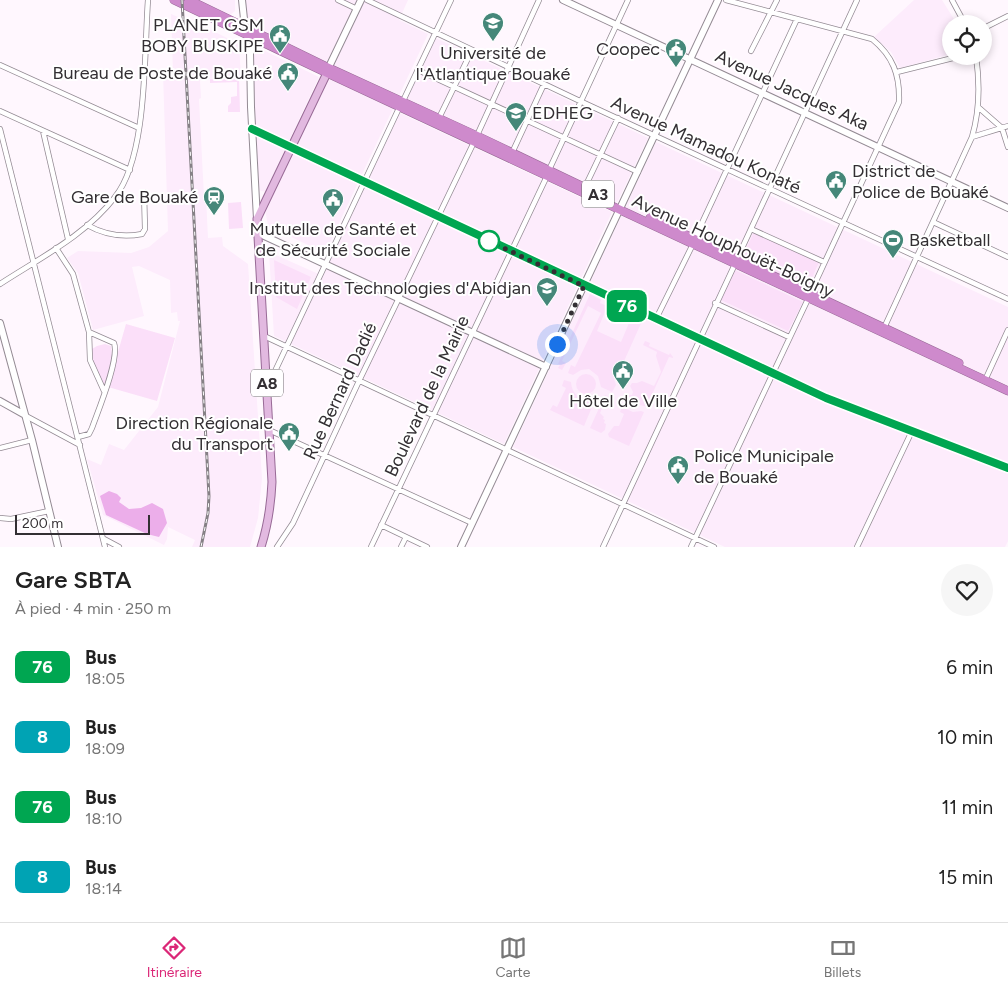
<!DOCTYPE html>
<html lang="fr">
<meta charset="utf-8">
<style>
body{margin:0;font-family:Figtree,sans-serif;background:#f6f6f6;color:#222;height:100vh;display:flex;flex-direction:column;font-size:19px;white-space:nowrap}
*{box-sizing:border-box;margin:0}
p{font-size:16px;color:#767676}
.icon{flex:none;width:28px;height:28px;fill:none;stroke:currentColor;stroke-width:2;stroke-linecap:round;stroke-linejoin:round}
.map{position:relative;height:547px;overflow:hidden}
.sheet{display:flex;flex-direction:column;background:#fff;flex:1}
.sheet>*{flex:none}
.badge{padding:0 10px;border-radius:8px;font-size:18px;line-height:32px}
.controls{position:absolute;left:942px;top:15px;display:grid;gap:10px}
.controls a{display:grid;place-items:center;width:50px;height:50px;border-radius:50%;background:#fff;box-shadow:0 2px 8px #0003;font-size:25px}
.scale{position:absolute;left:15px;bottom:12px;width:135px;box-sizing:border-box;padding-left:5px;border:2px solid #332f33;border-top:0;font-size:14px;line-height:18px;white-space:nowrap;color:#332f33;-webkit-text-stroke:4px #fff;paint-order:stroke}
.you{position:absolute;width:25px;height:25px;margin:-12px;border:4px solid #fff;border-radius:50%;background:#1a73e8;box-shadow:0 0 0 8px #1a73e833}
.map>.badge{position:absolute;translate:-50% -50%;box-shadow:0 0 0 2px #fff}
.round{display:grid;place-items:center;flex:none;width:52px;height:52px;border-radius:26px;background:#f6f6f6}
.head{display:flex;align-items:center;justify-content:space-between;height:85px;padding:0 15px}
h1{font-size:24px;font-weight:600;line-height:38px}
ul{padding:0;list-style:none}
li{display:flex;align-items:center;gap:15px;height:70px;padding:0 15px}
li div{flex:1}
li b{display:block;font-size:19px}
li em{font-style:normal}
li .badge{min-width:55px;font-weight:700;text-align:center}
.menu{display:flex;justify-content:space-around;align-items:center;height:70px;border-top:1px solid #e0e0e0;background:#fff;font-size:14px;color:#767676}
.menu a{display:grid;justify-items:center;gap:2px}
.menu .active{color:#db2777}
.map>svg:first-child{display:block}
</style>
<div class="map">
<svg width="1008" height="547" viewBox="0 0 1008 547">
<rect width="100%" height="100%" fill="#fff7fe"/>
<!-- built -->
<path fill="#fdecfc" d="M188,0H235V11L230,15L225,16Z
M244,0H408L399,20L428,34L325,253L268,226L265,209L332,68L250,29Z
M914,0H942L957,24H951V54L900,68L891,52L874,37Z
M171,14L194,24L195,22L239,44L241,77L200,79L201,98L199,99L204,197H206L208,238L222,237L223,246L248,264L262,478L258,518L250,547H192L195,540L168,527L167,539L164,545L103,515L87,459L101,465L109,444L124,450L158,407L180,321H178L177,312L171,313L170,280L139,266L132,267L144,316L93,330L78,273L67,258L78,251L131,253L149,247L168,231L163,72L173,71Z
M436,38L648,138L616,205L404,105Z
M261,49L319,77L265,192L259,190L252,52Z
M400,113L612,212L504,444L274,336L269,252L323,276Z
M656,142L1008,307V541L1005,547H725L513,447Z"/>
<!-- green -->
<path fill="#fbdff9" fill-rule="evenodd" d="M239,77L240,112H228V106L231,103V97L237,96V82L210,83V79Z
M241,202L243,228L229,229L228,203Z
M754,232L819,262L806,292L740,262Z
M274,260L311,277L297,309L276,297Z
M735,270L803,302L788,331L721,300Z
M590,294L601,300L600,303L609,307L611,304L643,319L620,370L612,373L616,385L612,392L601,387L598,376L589,369L581,370L573,375L568,373L571,365L575,367L601,313L588,306L562,361L566,363L562,370L558,368L560,365L558,364ZM605,312L629,323L621,342L597,331Z
M126,324L175,338L157,401L108,387Z
M645,341L650,343L649,346L669,355L670,353L673,357V358L669,357L650,399L653,400L649,407L639,405L635,406L625,401L628,395H632L633,392L630,386L632,383H637L642,381L654,386L661,372L656,356L657,352L643,345Z
M105,344L111,346C113,361 113,375 102,386L93,364L92,349L97,346Z
M576 384a10 10 0 1 1 20 0a10 10 0 1 1-20 0Z
M564,380L571,382C572,395 581,402 593,396L595,400L584,426L550,410L553,405L557,407L566,388L562,386Z
M605,395L613,398L610,407L604,404L600,413L604,417L603,419L605,420L604,423L606,424L605,430L601,433L590,428Z
M622,407L633,412L641,411L644,412L629,446L609,437L608,434L614,426H619L624,414L620,412Z"/>
<!-- forest -->
<path fill="#ecaeea" d="M109,491L117,494L121,498L119,502L129,509L141,508L152,503L163,509L167,523L159,537L147,534L106,515L100,496Z"/>
<g fill="none" stroke-linecap="round" stroke-linejoin="round">
<!-- street casing -->
<g stroke="#948b94" stroke-width="6">
<path id="street" d="M338,0L357,9
M367,0L582,102L1008,299
M726,0L872,39C893,56 900,75 899,102L810,294
M952,0L965,24
M984,28L1008,16
M751,51L777,0
M0,65L139,128
M418,70L638,172
M897,72L961,56
M403,101L451,0
M978,107L1002,128L1008,147
M0,111L130,170
M439,118L472,50
M0,129L105,547
M252,129L826,398L1008,468
M43,131L68,239
M972,137L1008,126
M512,153L544,84
M549,170L628,0
M585,187L618,118
M933,222L1008,257
M87,225C105,235 122,238 142,234L145,229L144,192
M751,229L824,262
M695,238L797,19
M56,248L73,274L89,332L114,343C120,358 98,411 92,428L89,434L78,437
M737,259L857,0
M0,284C40,258 86,235 115,197C148,156 144,52 148,0
M715,303L789,337
M656,319L693,244
M884,328L972,137C980,110 980,84 976,56
M89,332L90,360L104,391
M264,336L714,547
M987,376L1008,330
M268,386L400,106
M26,416L80,445
M269,430L472,523
M0,448L32,440
M0,518L11,519L49,511
M381,525L427,547
M104,539L119,547
M277,547L293,523L359,381L474,142L539,0
M371,547L547,176
M401,547L406,537
M603,547L735,264
M691,547L808,299
M857,547L912,431"/>
</g>
<!-- secondary casing -->
<g stroke="#948b94" stroke-width="8">
<path id="secondary" d="M563,0L1008,208
M242,25L244,19L242,0
M255,39L250,53L251,107L257,219
M327,71L361,0
M258,233L546,367
M0,323L32,440L58,547
M0,401L25,415
M461,547L718,0"/>
</g>
<!-- primary casing -->
<g stroke="#986a96" stroke-width="9">
<path id="primary" d="M261,547C268,525 271,504 272,482L257,219L327,73"/>
</g>
<!-- highway casing -->
<g stroke="#986a96" stroke-width="9">
<path id="highway" d="M174,0L327,73L1008,391
M189,0L329,68L477,136L590,190
M650,218L959,363"/>
</g>
<!-- street -->
<use href="#street" stroke="#fff" stroke-width="4.5"/>
<!-- secondary -->
<use href="#secondary" stroke="#fff" stroke-width="6"/>
<!-- primary -->
<use href="#primary" stroke="#e2b9e0" stroke-width="7"/>
<!-- highway -->
<use href="#highway" stroke="#ce8acc" stroke-width="8"/>
<!-- rail casing -->
<g stroke="#858085" stroke-width="3">
<path id="rail" d="M182,0L209,496L208,513L201,547"/>
</g>
<!-- rail -->
<use href="#rail" stroke="#fff" stroke-width="1" stroke-dasharray="4" stroke-linecap="butt"/>
</g>
<g fill="none" stroke-linecap="round" stroke-linejoin="round">
<!-- line casing -->
<g stroke="#fff" stroke-width="11">
<path id="line" d="M252,129L826,398L1008,468"/>
</g>
<!-- line -->
<use href="#line" stroke="#00a651" stroke-width="8"/>
<!-- walk -->
<path stroke="#332f33" stroke-width="5" stroke-dasharray="0 9" d="M489,241L584,286L557,344"/>
</g>
<!-- icons -->
<defs>
<g id="university-pin" transform="scale(1.125)"><path d="M0 17L-7.5 6A9.5 9.5 0 1 1 7.5 6Z" fill="#458779" stroke="#fff"/><path d="M0-5L7-2L0 1L-7-2ZM-4 1L0 2.5L4 1V4Q0 6-4 4Z" fill="#fff"/></g>
<g id="civic-pin" transform="scale(1.125)"><path d="M0 17L-7.5 6A9.5 9.5 0 1 1 7.5 6Z" fill="#458779" stroke="#fff"/><path d="M-.6-6.5H3V-4.5H.6V-3L4-1V1h2V6H-6V1h2V-1L-.6-3ZM-1.2 2.5V6h2.4V2.5Z" fill="#fff"/></g>
<g id="station-pin" transform="scale(1.125)"><path d="M0 17L-7.5 6A9.5 9.5 0 1 1 7.5 6Z" fill="#458779" stroke="#fff"/><path d="M-3-6H3Q5-6 5-4V2Q5 4 3 4L4.5 6H3L1.5 4h-3L-3 6H-4.5L-3 4Q-5 4-5 2V-4Q-5-6-3-6ZM-3.5-4v3h7v-3ZM-3.5 1v1.5H-2V1ZM2 1v1.5H3.5V1Z" fill="#fff"/></g>
<g id="stadium-pin" transform="scale(1.125)"><path d="M0 17L-7.5 6A9.5 9.5 0 1 1 7.5 6Z" fill="#458779" stroke="#fff"/><path d="M0-5a6.5 5 0 1 0 0 10a6.5 5 0 1 0 0-10ZM-3.5-1.8h7v3.6h-7Z" fill="#fff"/></g>
</defs>
<g fill-rule="evenodd">
<use href="#university-pin" x="493" y="23"/>
<use href="#civic-pin" x="280" y="35"/>
<use href="#civic-pin" x="676" y="49"/>
<use href="#civic-pin" x="288" y="73"/>
<use href="#university-pin" x="516" y="113"/>
<use href="#civic-pin" x="836" y="181"/>
<use href="#station-pin" x="214" y="197"/>
<use href="#civic-pin" x="333" y="199"/>
<use href="#stadium-pin" x="893" y="240"/>
<use href="#university-pin" x="547" y="288"/>
<use href="#civic-pin" x="623" y="371"/>
<use href="#civic-pin" x="289" y="433"/>
<use href="#civic-pin" x="678" y="466"/>
</g>
<!-- markers -->
<circle fill="#fff" stroke="#00a651" stroke-width="2.5" cx="489" cy="241" r="10"/>
<g text-anchor="middle" dominant-baseline="central" stroke-width="4" stroke-linejoin="round" paint-order="stroke">
<!-- shield labels -->
<g fill="#fff" stroke="#706d70" stroke-width="1">
<rect x="582" y="180.5" width="32" height="27" rx="4"/>
<rect x="251" y="369.5" width="32" height="27" rx="4"/>
</g>
<g font-size="16" font-weight="bold" fill="#332f33">
<text x="598" y="194">A3</text>
<text x="267" y="383">A8</text>
</g>
<!-- poi labels -->
<g font-size="18" fill="#332f33" stroke="#fff" text-anchor="end">
<text x="264" y="25">PLANET GSM<tspan x="264" dy="21">BOBY BUSKIPE</tspan></text>
<text x="660" y="49">Coopec</text>
<text x="493" y="53" text-anchor="middle">Université de<tspan x="493" dy="21">l'Atlantique Bouaké</tspan></text>
<text x="272" y="73">Bureau de Poste de Bouaké</text>
<text x="532" y="113" text-anchor="start">EDHEG</text>
<text x="852" y="171" text-anchor="start">District de<tspan x="852" dy="21">Police de Bouaké</tspan></text>
<text x="198" y="197">Gare de Bouaké</text>
<text x="333" y="229" text-anchor="middle">Mutuelle de Santé et<tspan x="333" dy="21">de Sécurité Sociale</tspan></text>
<text x="909" y="240" text-anchor="start">Basketball</text>
<text x="531" y="288">Institut des Technologies d'Abidjan</text>
<text x="623" y="401" text-anchor="middle">Hôtel de Ville</text>
<text x="273" y="423">Direction Régionale<tspan x="273" dy="21">du Transport</tspan></text>
<text x="694" y="456" text-anchor="start">Police Municipale<tspan x="694" dy="21">de Bouaké</tspan></text>
</g>
<!-- street labels -->
<g font-size="18" fill="#332f33" stroke="#fff">
<text transform="translate(792 90) rotate(25)">Avenue Jacques Aka</text>
<text transform="translate(706 145) rotate(25)">Avenue Mamadou Konaté</text>
<text transform="translate(733 246) rotate(25)">Avenue Houphouët-Boigny</text>
<text transform="translate(340 391) rotate(-65)">Rue Bernard Dadié</text>
<text transform="translate(427 396) rotate(-65)">Boulevard de la Mairie</text>
</g>
</g>
</svg>
<div class="controls">
<a><svg class="icon" aria-label="locate" viewBox="0 0 24 24"><circle cx="12" cy="12" r="6"/><path d="M12 2v4M12 18v4M2 12h4M18 12h4"/></svg></a>
</div>
<div class="scale">200 m</div>
<div class="you" style="left:557px;top:344px"></div>
<b class="badge" style="left:627px;top:306px;background:#00a651;color:#fff">76</b>
</div>
<section class="sheet">
<div class="head"><div><h1>Gare SBTA</h1><p>À pied · 4 min · 250 m</p></div><a class="round"><svg class="icon" aria-label="heart" viewBox="0 0 24 24"><path d="M12 20l-8-8c-3-5 5-10 8-4 3-6 11-1 8 4z"/></svg></a></div>
<ul>
<li><span class="badge" style="background:#00a651;color:#fff">76</span><div><b>Bus</b><p>18:05</p></div><em>6 min</em></li>
<li><span class="badge" style="background:#00a3b4;color:#fff">8</span><div><b>Bus</b><p>18:09</p></div><em>10 min</em></li>
<li><span class="badge" style="background:#00a651;color:#fff">76</span><div><b>Bus</b><p>18:10</p></div><em>11 min</em></li>
<li><span class="badge" style="background:#00a3b4;color:#fff">8</span><div><b>Bus</b><p>18:14</p></div><em>15 min</em></li>
</ul>
</section>
<nav class="menu">
<a class="active"><svg class="icon" aria-label="directions" viewBox="0 0 24 24"><path d="M12 3l9 9-9 9-9-9zM9 14v-3h6M13 9l2 2-2 2"/></svg>Itinéraire</a>
<a><svg class="icon" aria-label="map" viewBox="0 0 24 24"><path d="M3 6l6-2 6 2 6-2v14l-6 2-6-2-6 2zM9 4v14M15 6v14"/></svg>Carte</a>
<a><svg class="icon" aria-label="tickets" viewBox="0 0 24 24"><path d="M3 7h18v10H3zM15 7v10"/></svg>Billets</a>
</nav>
